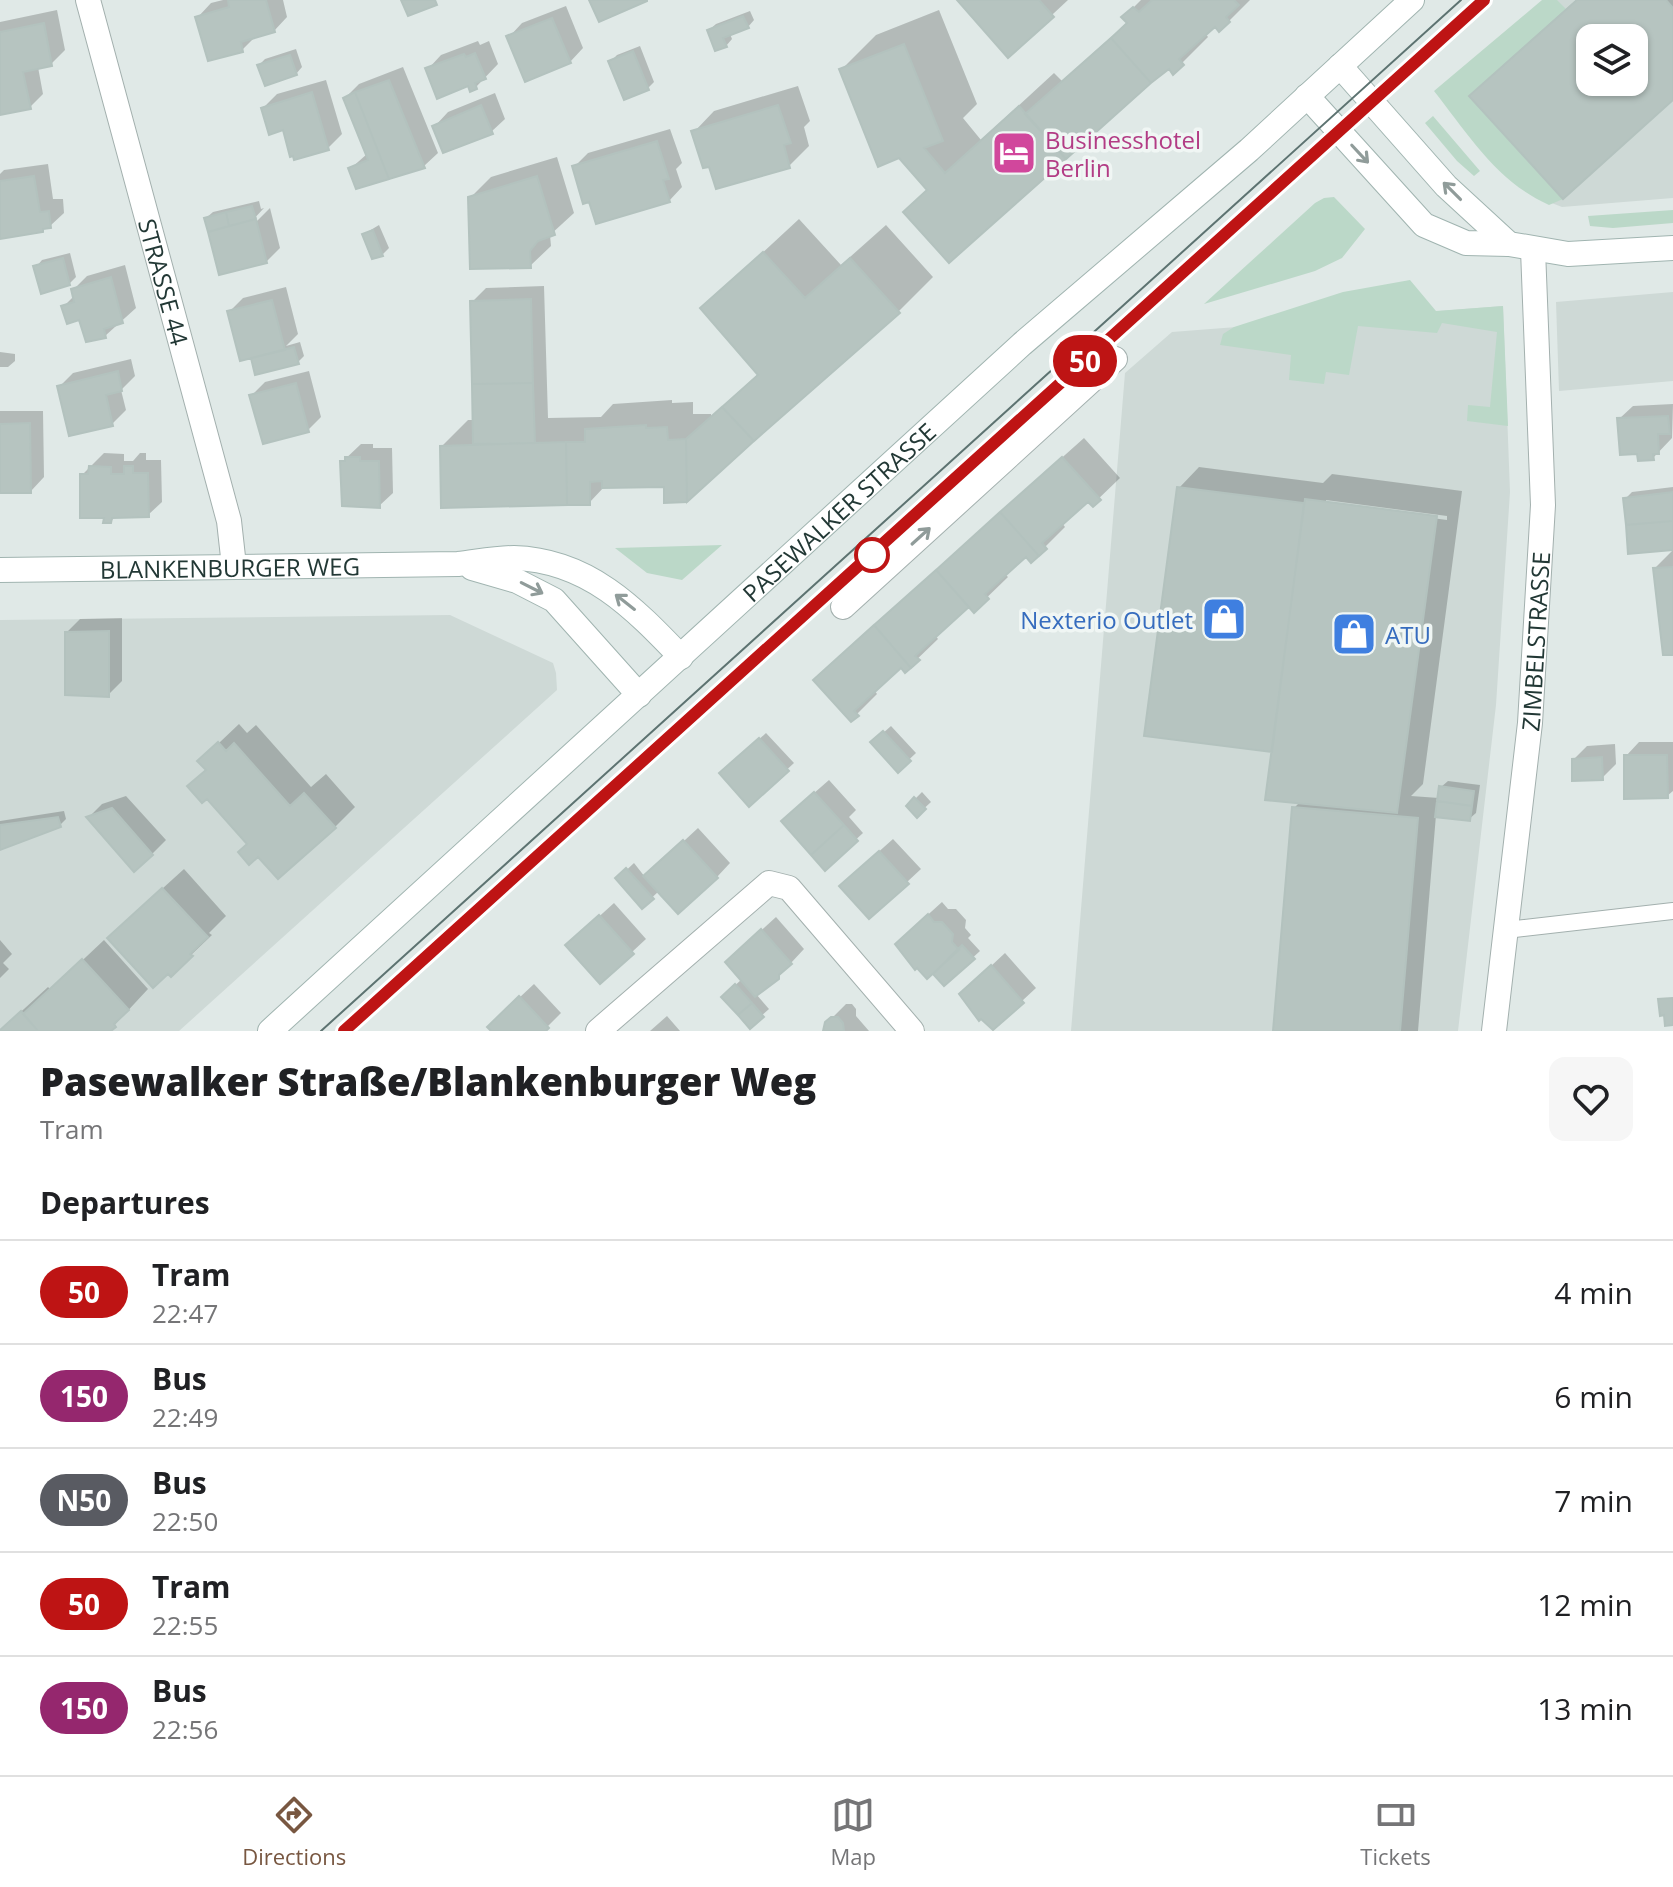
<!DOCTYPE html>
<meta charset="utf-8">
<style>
body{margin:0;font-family:"Open Sans",sans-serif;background:#f6f6f6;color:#202124;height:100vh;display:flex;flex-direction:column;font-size:30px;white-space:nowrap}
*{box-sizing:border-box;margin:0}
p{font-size:26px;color:#757577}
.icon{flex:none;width:44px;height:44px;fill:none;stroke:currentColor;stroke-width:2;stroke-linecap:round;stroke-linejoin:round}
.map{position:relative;height:1031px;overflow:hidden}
.side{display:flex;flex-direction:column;background:#fff;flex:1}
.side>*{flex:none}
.badge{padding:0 16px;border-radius:26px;font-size:28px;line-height:52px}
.tools{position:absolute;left:1576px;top:24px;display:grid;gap:16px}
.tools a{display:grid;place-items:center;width:72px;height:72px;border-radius:16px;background:#fff;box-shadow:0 2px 6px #0004;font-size:40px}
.map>.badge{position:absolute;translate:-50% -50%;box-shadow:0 0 0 4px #fff}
h2{padding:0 40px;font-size:30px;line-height:72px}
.round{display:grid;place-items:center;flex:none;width:84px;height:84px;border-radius:16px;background:#f6f6f6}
.overview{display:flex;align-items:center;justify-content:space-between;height:136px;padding:0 40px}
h1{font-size:38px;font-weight:800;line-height:60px}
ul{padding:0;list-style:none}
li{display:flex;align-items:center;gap:24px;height:104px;padding:0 40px;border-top:2px solid #e0e0e0}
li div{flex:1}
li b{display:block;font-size:30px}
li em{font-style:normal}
li .badge{min-width:88px;font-weight:700;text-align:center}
.tab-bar{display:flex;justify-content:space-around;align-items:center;height:112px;border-top:2px solid #e0e0e0;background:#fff;font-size:22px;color:#757577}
.tab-bar a{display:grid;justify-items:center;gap:4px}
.tab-bar .active{color:#785741}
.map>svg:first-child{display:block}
</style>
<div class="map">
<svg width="1673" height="1031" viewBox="0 0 1673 1031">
<rect width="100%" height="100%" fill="#e0e9e7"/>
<!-- built -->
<path fill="#ced9d6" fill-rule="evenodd" d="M1543,0H1673V198L1562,207L1539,198L1439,94ZM1590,38H1634V82H1590Z
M1673,292V381L1559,391L1556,302Z
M1503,306L1510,492L1496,705L1458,1031H1071L1125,373L1172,332Z
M450,615L553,663L556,673L557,690L179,1031H0V620Z"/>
<!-- green -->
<path fill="#bbd8c8" d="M1542,0H1557L1566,9L1470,96L1563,199L1549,205C1497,182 1468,134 1434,91Z
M1433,116L1480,171L1474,176L1457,161L1425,123Z
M1334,197L1365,229L1342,258L1315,271L1204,304L1315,203L1324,198Z
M1673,210V223L1613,228L1590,226L1588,216Z
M1410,280L1436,311L1503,306L1508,426L1467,421L1468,405L1490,407L1497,332L1442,323L1437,333L1358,326L1349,375L1326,372L1324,384L1289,380L1291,355L1220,345L1223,334L1234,327L1343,292Z
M722,545L682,580L647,573L615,548Z"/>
<!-- shadow -->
<path fill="#0003" fill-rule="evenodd" d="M223,0H283L287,17L274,31L257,35L242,50L198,17L211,3Z
M960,0H1068L1009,55Z
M1141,0H1250L1229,21L1215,24L1205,33L1208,37L1173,72L1169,66L929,189L841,70L876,35L939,10L977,104L963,118L981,140L1054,73L1062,81L1128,22L1124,17Z
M1576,0H1673V98L1498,70ZM1590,38H1634V82H1590Z
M566,6L583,48L570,62L509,37L522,23Z
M57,10L65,50L51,64L38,67L43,94L30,107L0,113V22Z
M750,11L754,20L748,27L730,34L732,39L726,46L709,30L716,24Z
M478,41L480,45L489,41L498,64L476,87L428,69L441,55Z
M640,46L654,82L648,88L611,61L617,55Z
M296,49L302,67L296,74L259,65L265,59Z
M403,67L438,153L424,166L357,187L350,169L367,154L345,98L359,84Z
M326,80L342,134L328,148L284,128L263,108L277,94Z
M798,86L810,121L804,127L809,146L789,166L710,164L694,132L714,111Z
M495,93L505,119L491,132L435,126L448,112Z
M670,129L682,163L676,169L682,187L669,201L591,200L574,167L588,153Z
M557,157L574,213L550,235L551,246L530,266L470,198L491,177Z
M48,164L53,199H63L64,213L50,226L42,230L0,237V174L4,170Z
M259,201L261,209L264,208L248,225L250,228L270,208L280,248L266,262L210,232L213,230L206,218L213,212Z
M799,219L841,265L886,225L933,277L899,311L752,440L666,485L605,486L589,503L442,446L468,420H474L472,302L486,288L544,286L548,418L601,417L613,404L672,400V403L693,402V414H711V418L759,373L702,309Z
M379,225L389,248L382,255L364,234Z
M70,253L76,277L69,284L36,267L42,260Z
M125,265L136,308L105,336L64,306L75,295L73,290L87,276Z
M286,287L298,334L286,346L300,342L304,356L298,362L253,359L230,311L243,298Z
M0,352L15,354V361L8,367H0Z
M131,359L135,376L121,390L126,410L112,424L60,386L73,373Z
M309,371L321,417L308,430L251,396L265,382Z
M1673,404L1672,438L1653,458L1639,452L1619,419L1633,406Z
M0,411H43L44,477L31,491H0Z
M1084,438L1120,478L1093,504L1088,499L1062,523L1065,527L1045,547L1026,554L1005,574L1008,577L974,610L970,604L935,635L938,639L910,666L902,665L874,690L877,694L852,719L836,660Z
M361,444H373V448H392L393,493L379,506L342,462Z
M104,453L124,454V461H133L140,453H146V460H161L162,502L148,515L116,516L111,521L106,516L82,475Z
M1199,467L1323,483L1332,474L1462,491L1423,784L1411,796L1439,798L1441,787L1448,781L1480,785L1476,813L1469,819L1436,815L1418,1031H1275L1294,808L1301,801L1274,751L1179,488ZM1326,500L1447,516V520L1326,504Z
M1673,487V548L1625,499L1632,492Z
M1673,550V653L1655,568Z
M122,618V681L108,695L67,632L80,619Z
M239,724L247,733L256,725L311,787L326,774L355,807L335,827L249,844L207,796L190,786L207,768L200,761Z
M891,726L916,753L898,770L873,742Z
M766,733L794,763L750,804L722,773Z
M1639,742H1673V791L1667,796L1626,756Z
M1615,744L1616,764L1602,778L1574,759L1587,746Z
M829,780L856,810L849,817L863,833L825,868L797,808Z
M922,792L931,802L917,815L908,806Z
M126,796L166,840L152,854L89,817L102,804Z
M64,811L66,819L60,825L0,848V821Z
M698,828L730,863L717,877L659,891L643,906L618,878L634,863L645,877Z
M893,839L921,869L907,882L856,872Z
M184,869L226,916L209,933L212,935L171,974L130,918Z
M942,902L948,909H956L966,920L965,928L971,935L968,938L980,951L944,984L943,966L911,930Z
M614,903L646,939L632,952L582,932Z
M776,917L804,949L777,978L756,994L769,1009L750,1026L730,990L742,979L741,949Z
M0,940L12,954L3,963L9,969L0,978Z
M104,940L148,989L109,1031H0L48,987L51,990Z
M1005,953L1036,988L1022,1001L976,980Z
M534,984L561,1013L543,1031H493L503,1013Z
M846,1004H852L856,1009V1016L869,1031H824L827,1023Z
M667,1016L680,1031H650Z"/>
<!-- building -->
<path fill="#b6c4c0" stroke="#b3c2be" stroke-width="2" fill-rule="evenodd" d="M228,0H266L275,32L241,42L243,52L208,61L195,17L229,7Z
M401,0H435L437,5L408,16Z
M589,0H647V1L599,22Z
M957,0H1039L1054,17L1008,58Z
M1152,0H1234L1239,5L1226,17L1230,22L1219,32L1215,27L1179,59L1184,65L1173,75L1169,69L1151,83L1111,38L1127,23L1121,17L1133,7L1139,12Z
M1577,0H1666L1673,8V100L1563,199L1469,96ZM1590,38H1634V82H1590Z
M743,16L749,28L723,38L727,47L715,51L707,30Z
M552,18L571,63L525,82L506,36Z
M44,23L52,66L23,72L31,109L0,115V32Z
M1111,38L1151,83L1066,159L1025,114Z
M904,44L943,141L924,148L945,173L1019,106L1066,159L949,263L903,212L927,190L899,158L878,167L839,69Z
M633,51L649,90L624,100L608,61Z
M475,53L486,79L475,83L477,89L470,92L468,86L437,99L425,68L464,54L466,57Z
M290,55L297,75L265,86L257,65Z
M389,80L425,168L389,179L355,92Z
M312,92L329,150L294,160L293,156L290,157L283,130L269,135L261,108Z
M355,92L389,179L356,189L348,168L368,160L343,98Z
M481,105L493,134L443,153L432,126Z
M778,105L791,143L784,145L790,168L716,189L709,167L703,168L691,131Z
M657,141L669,179L663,180L670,202L596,224L589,202L583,204L572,166Z
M34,176L40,212L49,211L51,228L43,229V232L0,239V181Z
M537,176L555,235L538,241L530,251L531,268L470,269L468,197Z
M252,206L256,219L229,226L226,212Z
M226,212L229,226L208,232L204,218Z
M256,219L267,263L219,275L208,232Z
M373,230L383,256L372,259L362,234Z
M763,252L805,298L850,258L900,313L754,441L722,407L758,375L700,308Z
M63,258L70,285L41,294L33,266Z
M111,277L123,323L104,329L106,338L86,342L79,320L67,324L61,306L74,302L71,289Z
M531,299L533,383L472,384L470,301Z
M272,300L285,350L240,361L227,311Z
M294,347L299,364L255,375L251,358Z
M118,371L122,391L106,395L113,426L69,436L57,386Z
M296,383L309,432L263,444L249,395Z
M533,383L535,443L473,444L472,384Z
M722,407L754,441L687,502L686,439Z
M1668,416L1670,434H1658L1659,454H1653L1654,460L1638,461L1637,454L1620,455L1617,418Z
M30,423L31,493H0V424Z
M646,425V428L667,427L668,440L686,439L687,502L664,503V487L602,488V481L590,482V505H567L566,442H585V429Z
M566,442L567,505L441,508L440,446Z
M345,457H360V461H379L380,508L342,506L340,461H345Z
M1062,457L1101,500L1093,507L1088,502L1042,543L1047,549L1039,556L1000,512Z
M89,466L111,467V474H124V466H133V473H148L149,517L112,518L111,523H103L104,518H80V474H88Z
M1177,487L1304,503L1272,752L1144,736Z
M1673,492V521L1626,525L1623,498Z
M1305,499L1437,516L1397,813L1265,800Z
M1000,512L1039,556L1031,563L1026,557L985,594L989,599L974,613L936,570Z
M1673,521V550L1628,554L1626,525Z
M1673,567V655H1663L1653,568Z
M936,570L969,607L915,656L920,660L911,668L874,625Z
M874,625L911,668L905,673L901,668L854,711L859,716L851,722L813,680Z
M109,631V697L65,695V632Z
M883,731L911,761L898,773L870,742Z
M759,738L789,771L749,807L719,773Z
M218,742L226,751L234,743L290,806L304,793L336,828L278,879L258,857L249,865L238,852L247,844L207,799L202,803L187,786L206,770L197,761Z
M1624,755H1667L1668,798L1624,799Z
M1602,757L1603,780L1572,781V759Z
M1439,786L1474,791L1472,806L1437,801Z
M814,792L844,825L811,855L781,821Z
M914,797L926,809L917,818L906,806Z
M1437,801L1472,806L1470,821L1435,817Z
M1292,807L1418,818L1400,1031H1273Z
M112,808L153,855L134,872L86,817Z
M58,817L61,827L0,850V825Z
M844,825L858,841L825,871L811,855Z
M683,840L718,878L678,914L643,876Z
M879,851L909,884L869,919L839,886Z
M626,868L654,899L642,909L615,878Z
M162,888L208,937L190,954L193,956L171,977L168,974L153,988L107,938Z
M928,914L934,922H942L953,934L952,942L959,950L927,979L917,968L915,970L895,944Z
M599,915L634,954L600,984L565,945Z
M761,929L792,964L779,975V979L755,997L725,962Z
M962,945L975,959L944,986L933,974Z
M82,959L129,1010L114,1024L116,1027L111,1031H38L23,1014Z
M991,965L1024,1003L993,1030L981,1019L979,1021L959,994Z
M735,984L752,1003L738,1015L721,997Z
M519,996L549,1028L546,1031H491L487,1027Z
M1673,998V1025L1665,1026L1664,1015L1660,1016L1658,999Z
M752,1003L764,1017L750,1029L738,1015Z
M21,1011L38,1031H0V1030Z
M831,1017H838L843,1023L844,1031H823L825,1022Z"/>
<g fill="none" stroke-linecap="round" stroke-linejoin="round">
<!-- service casing -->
<g stroke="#a3b0ae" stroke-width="18">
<path id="service" d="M1506,930L1673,911"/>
</g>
<!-- minor casing -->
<g stroke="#a3b0ae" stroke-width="26">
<g id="minor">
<path id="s1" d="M88,0L229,521L234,566"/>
<path d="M843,607L1115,359"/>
<path d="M598,1031L769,883L789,888L912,1031"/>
<path id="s2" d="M1494,1031L1530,723L1543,505L1533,250"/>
</g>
</g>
<!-- secondary casing -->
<g stroke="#a0b4b0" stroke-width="26">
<g id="secondary">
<path d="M1340,66L1446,186L1509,244"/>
<path d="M1307,96L1424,225L1466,243L1509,244L1568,254L1673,248"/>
<path d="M472,568L517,581L554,600L639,695"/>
<path id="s3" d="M0,570L458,564C476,562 496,558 514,558C588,560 634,608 681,657"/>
<path id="s4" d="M270,1031L1022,344L1249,150L1412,0"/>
</g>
</g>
<!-- service -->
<use href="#service" stroke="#fff" stroke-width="16"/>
<!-- minor -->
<use href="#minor" stroke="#fff" stroke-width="24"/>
<!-- secondary -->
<use href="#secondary" stroke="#fff" stroke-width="24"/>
<!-- tram -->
<path stroke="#5d7371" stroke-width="2" d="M321,1031L1461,0
M344,1031L1484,0"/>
</g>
<!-- one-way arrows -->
<defs><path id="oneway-shaft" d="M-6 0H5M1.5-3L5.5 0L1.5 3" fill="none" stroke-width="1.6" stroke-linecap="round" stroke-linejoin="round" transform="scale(2)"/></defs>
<g stroke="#909c9a">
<use href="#oneway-shaft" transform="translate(1360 154) rotate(47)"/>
<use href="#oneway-shaft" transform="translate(1452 191) rotate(-135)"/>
<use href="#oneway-shaft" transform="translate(921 536) rotate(-42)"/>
<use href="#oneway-shaft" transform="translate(532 588) rotate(27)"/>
<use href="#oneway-shaft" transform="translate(625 602) rotate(-142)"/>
</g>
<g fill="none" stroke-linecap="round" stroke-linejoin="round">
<!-- line casing -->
<g stroke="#fff" stroke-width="18">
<path id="line" d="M344,1031L1484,0"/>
</g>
<!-- line -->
<use href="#line" stroke="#be1414" stroke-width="12"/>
</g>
<!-- icons -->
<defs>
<g id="hotel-square" transform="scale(2.3)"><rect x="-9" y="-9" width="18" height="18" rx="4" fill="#d1479c" stroke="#f0f6f4"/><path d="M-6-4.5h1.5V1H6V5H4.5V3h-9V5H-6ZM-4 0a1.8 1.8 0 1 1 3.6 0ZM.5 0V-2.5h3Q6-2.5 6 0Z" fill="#fff"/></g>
<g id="shop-square" transform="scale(2.3)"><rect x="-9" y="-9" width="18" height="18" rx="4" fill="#3f7fe0" stroke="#f0f6f4"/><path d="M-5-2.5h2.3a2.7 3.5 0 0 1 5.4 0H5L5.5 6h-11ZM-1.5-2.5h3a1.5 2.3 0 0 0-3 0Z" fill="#fff"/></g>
</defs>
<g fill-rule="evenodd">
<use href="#hotel-square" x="1014" y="153"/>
<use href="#shop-square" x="1224" y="619"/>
<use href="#shop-square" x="1354" y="634"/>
</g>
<!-- markers -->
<circle fill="#fff" stroke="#be1414" stroke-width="4" cx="872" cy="555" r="16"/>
<g text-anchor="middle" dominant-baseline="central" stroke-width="7" stroke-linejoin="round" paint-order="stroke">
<!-- hotel labels -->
<g font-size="24" fill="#b23c85" stroke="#f0f6f4" text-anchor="start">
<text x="1045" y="139">Businesshotel<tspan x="1045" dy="28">Berlin</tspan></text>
</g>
<!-- street labels -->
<g font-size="24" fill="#223835" stroke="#f0f6f4">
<text stroke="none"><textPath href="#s1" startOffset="292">STRASSE 44</textPath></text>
<text stroke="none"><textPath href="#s4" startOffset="770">PASEWALKER STRASSE</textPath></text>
<text stroke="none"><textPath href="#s3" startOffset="230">BLANKENBURGER WEG</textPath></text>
<text stroke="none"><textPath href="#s2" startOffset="392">ZIMBELSTRASSE</textPath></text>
</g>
<!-- shop labels -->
<g font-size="24" fill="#366cbe" stroke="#f0f6f4" text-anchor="end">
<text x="1193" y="619">Nexterio Outlet</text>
<text x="1385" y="634" text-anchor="start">ATU</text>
</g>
</g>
</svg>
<div class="tools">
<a><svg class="icon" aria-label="layers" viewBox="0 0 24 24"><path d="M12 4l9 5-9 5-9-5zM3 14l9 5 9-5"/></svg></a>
</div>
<b class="badge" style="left:1085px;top:361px;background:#be1414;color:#fff">50</b>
</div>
<section class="side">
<div class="overview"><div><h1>Pasewalker Straße/Blankenburger Weg</h1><p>Tram</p></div><a class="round"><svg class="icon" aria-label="heart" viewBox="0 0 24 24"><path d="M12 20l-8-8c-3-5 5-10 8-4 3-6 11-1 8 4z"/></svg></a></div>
<h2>Departures</h2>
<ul>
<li><span class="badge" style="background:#be1414;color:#fff">50</span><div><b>Tram</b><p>22:47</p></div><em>4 min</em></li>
<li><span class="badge" style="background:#95276e;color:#fff">150</span><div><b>Bus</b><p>22:49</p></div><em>6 min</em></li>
<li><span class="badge" style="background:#595b62;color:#fff">N50</span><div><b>Bus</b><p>22:50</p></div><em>7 min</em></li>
<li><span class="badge" style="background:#be1414;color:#fff">50</span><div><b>Tram</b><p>22:55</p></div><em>12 min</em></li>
<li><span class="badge" style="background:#95276e;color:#fff">150</span><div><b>Bus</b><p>22:56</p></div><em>13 min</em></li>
</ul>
</section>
<nav class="tab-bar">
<a class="active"><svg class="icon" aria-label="directions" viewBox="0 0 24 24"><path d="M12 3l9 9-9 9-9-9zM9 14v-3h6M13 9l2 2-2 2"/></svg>Directions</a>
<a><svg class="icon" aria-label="map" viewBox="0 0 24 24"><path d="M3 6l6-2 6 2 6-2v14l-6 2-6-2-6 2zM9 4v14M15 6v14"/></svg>Map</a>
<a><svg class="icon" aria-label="tickets" viewBox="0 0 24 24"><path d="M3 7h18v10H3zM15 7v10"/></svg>Tickets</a>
</nav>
